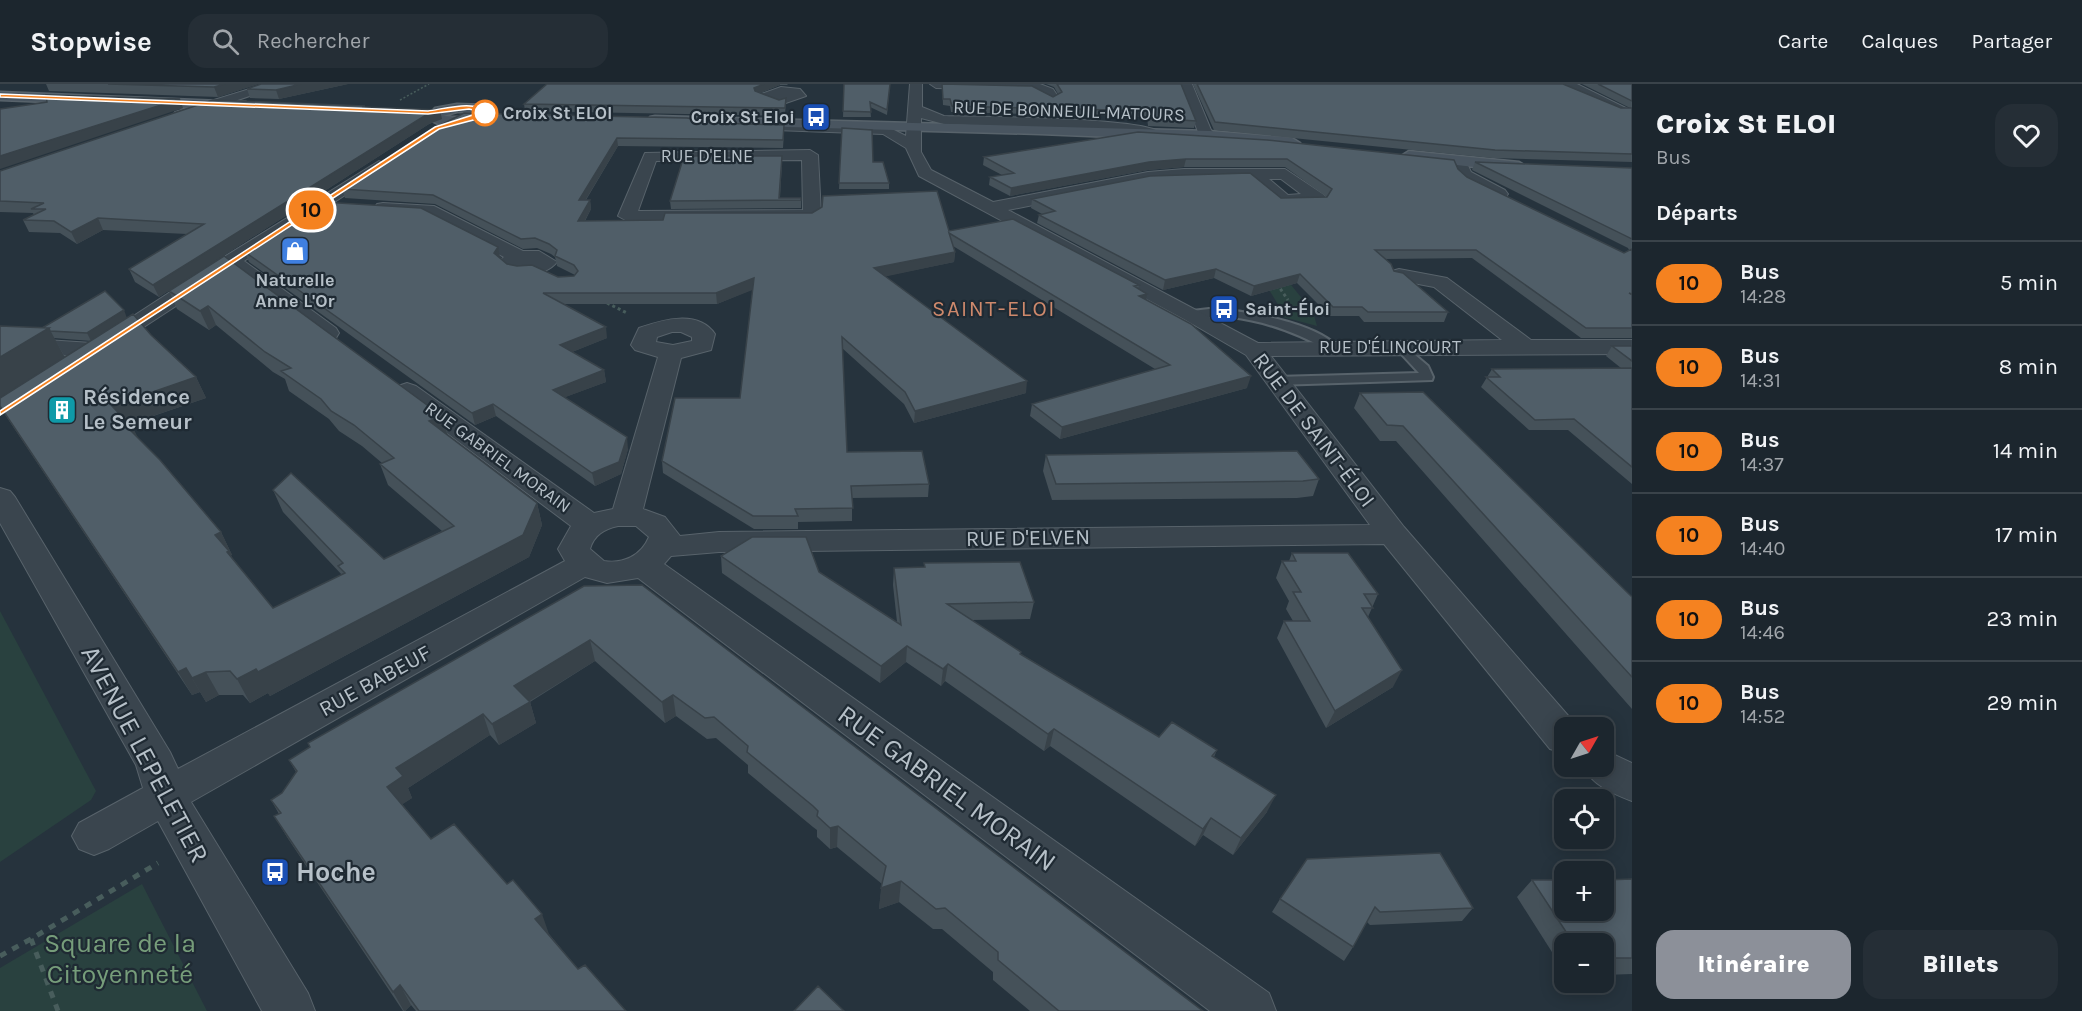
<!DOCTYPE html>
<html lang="fr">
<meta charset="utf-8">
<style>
body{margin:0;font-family:Karla,sans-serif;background:#252e36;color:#f1f3f6;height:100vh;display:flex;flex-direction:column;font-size:22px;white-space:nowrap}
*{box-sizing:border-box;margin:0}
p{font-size:20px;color:#a0a5aa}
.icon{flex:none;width:33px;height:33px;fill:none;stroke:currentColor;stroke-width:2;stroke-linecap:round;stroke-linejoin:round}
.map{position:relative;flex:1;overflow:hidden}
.side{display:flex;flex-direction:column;background:#1c262e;width:450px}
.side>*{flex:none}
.badge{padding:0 12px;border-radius:20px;font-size:21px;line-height:39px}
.needle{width:39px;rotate:51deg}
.fabs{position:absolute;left:1554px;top:633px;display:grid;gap:12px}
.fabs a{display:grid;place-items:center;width:60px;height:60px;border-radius:12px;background:#1c262e;box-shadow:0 3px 15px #0003,0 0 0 2px #3a434a;font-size:30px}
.map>.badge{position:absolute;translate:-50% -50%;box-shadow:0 0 0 3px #fff}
h2{padding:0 24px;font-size:22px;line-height:54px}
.round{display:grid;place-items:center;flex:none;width:63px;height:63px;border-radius:18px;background:#252e36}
.overview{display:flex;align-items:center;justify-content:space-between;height:102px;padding:0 24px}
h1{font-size:28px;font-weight:800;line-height:45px}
.primary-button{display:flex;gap:12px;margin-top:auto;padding:12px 24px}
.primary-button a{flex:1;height:69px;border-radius:18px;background:#8c9099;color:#fff;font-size:24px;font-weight:800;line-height:69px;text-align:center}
.primary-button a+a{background:#252e36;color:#f1f3f6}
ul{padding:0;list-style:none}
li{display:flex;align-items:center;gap:18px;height:84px;padding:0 24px;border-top:2px solid #3a434a}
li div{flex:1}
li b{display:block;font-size:22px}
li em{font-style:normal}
li .badge{min-width:66px;font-weight:700;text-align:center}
header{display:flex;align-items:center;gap:36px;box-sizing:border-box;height:84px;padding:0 30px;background:#1c262e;border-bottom:2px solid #3a434a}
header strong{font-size:28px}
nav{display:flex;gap:33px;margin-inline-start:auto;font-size:21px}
.search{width:420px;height:54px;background:#252e36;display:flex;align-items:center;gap:15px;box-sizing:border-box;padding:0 21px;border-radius:18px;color:#a0a5aa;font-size:22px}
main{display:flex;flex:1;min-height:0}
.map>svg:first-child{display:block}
</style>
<header>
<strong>Stopwise</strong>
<div class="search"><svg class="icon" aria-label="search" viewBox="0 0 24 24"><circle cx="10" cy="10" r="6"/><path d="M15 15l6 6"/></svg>Rechercher</div>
<nav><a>Carte</a><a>Calques</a><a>Partager</a></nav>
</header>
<main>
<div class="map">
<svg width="1632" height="927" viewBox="0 0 1632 927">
<rect width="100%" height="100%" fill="#26333d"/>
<!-- green -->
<path fill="#29413f" d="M1279,186L1313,228L1317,242L1283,233L1279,222L1261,193Z
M0,527L96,707L91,716L0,778Z
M142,800L207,927H0V884Z"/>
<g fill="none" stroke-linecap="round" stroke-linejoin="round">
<!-- service casing -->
<g stroke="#58636b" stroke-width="4">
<path id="service" d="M1209,225C1243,226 1314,238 1338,263L1332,267L1328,266C1297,249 1266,237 1231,233C1219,231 1195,237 1186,230L1192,227Z
M1401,259L1428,282L1433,293L1432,296L1276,301L1270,297L1276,293L1419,289L1395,263Z"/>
</g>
<!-- minor casing -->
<g stroke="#58636b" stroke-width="2">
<path id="minor" d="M266,0H285L185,34H175L173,31L175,28Z
M910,0H922V23L944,32C976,33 1147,33 1161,49L1154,53L1105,46L944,40L921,34V68L931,86L993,118L1148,88L1184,85H1285L1324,111L1327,115L1324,119L1278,120L1249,95L1148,98L1008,126L1258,259L1502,256L1434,203L1392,195L1389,191L1392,187L1399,185L1447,194L1531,256H1632V270L1271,272L1404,443L1578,643L1564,644V669L1550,665L1384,460L719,468L671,472L664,480L1269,909L1276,927H1210L638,494L607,499L585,493L191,718L308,909L315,927H262L158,737L109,765L94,771L79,765L72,752L79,739L143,704L136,681L0,439V404L10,407L15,413L170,668L178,685L565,477L558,465L571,442L398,312L394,307L398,302L407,299L416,302L594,429L613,425L658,273L635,266L631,261L639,244C662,236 698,225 715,250L711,266L681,274L643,425L665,433L680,452L719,448L1370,441L1246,271L1184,235L919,92L906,64L883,50L745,45L738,41L745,37L886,42L906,52ZM1269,95H1281L1301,110L1288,111ZM672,248H681L692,253V257L673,261L656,258L657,253ZM618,442H636L649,453C641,472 623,480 604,477L590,465C594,451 604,445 618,442Z
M930,0H1040L1053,5L1059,14L1052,18L1047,17L1043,11L1032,6L936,4Z
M1180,0H1192L1211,46L1217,52L1215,55H1205L1198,48Z
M1551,0H1577L1630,26L1628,29H1618Z
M781,3L800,5L806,12L780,21L756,12Z
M810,66L818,71L821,131L818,135L627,137L618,132L645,69ZM802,76L803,126L638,127L656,77Z
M1459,73L1465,75L1471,88L1505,106L1508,110L1505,114H1493L1458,94L1451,78Z
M379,77L387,82L385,85L244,177L336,244L339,249L336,254H320L231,186L101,271L93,273L0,267V253L92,259L224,173Z
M383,119L434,122L523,167H539L557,178C545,194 510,195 498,178L504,173L424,131L377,128L374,124L377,120Z
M1604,666L1632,679V717C1613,710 1592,701 1583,682H1604Z"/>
</g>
<!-- secondary casing -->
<g stroke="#58636b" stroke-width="3">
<path id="secondary" d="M0,8L246,18L253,22L246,26L0,16Z
M457,20L484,21L492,29C479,44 441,48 427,33L435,24ZM457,28H475L476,29L460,33L443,32Z
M655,32L1210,47L1292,54L1300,59L1292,64L1210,57L1040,50L650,39L648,36L650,33Z
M1409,67L1519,78L1527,83L1519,88L1403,75L1401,72Z"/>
</g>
<!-- path-far2 -->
<path stroke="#485d5c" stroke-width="1.5" stroke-dasharray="2 2" stroke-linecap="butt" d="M400,16L429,0"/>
<!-- path-far1 -->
<path stroke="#485d5c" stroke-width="3" stroke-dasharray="3 3" stroke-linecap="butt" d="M1277,200L1288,216
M607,219L627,229"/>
<!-- path -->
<path stroke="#485d5c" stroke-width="5" stroke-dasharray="7 7" stroke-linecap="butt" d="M0,872L31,855
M58,927L31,855L158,779"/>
<!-- service -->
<use href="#service" fill="#3a454e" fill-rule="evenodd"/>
<!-- minor -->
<use href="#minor" fill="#3a454e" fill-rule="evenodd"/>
<!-- secondary -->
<use href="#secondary" fill="#495560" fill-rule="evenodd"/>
</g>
<!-- wall -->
<path fill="#455159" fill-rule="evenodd" d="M46,0H258L218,13L49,7Z
M348,0L279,15L250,14L247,5Z
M547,0H788L787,1H780L760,9L779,16L786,14L785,32L525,27L524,20Z
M844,0H890L887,31L870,23L871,33H843Z
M942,0L1053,13L1058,10L1054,3L1046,0H1181L1196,37L1194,44L1148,42L1147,33L951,28L950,22L943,21Z
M1193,0H1563L1621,24H1630L1582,0H1632V78L1492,74L1214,46Z
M365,22V23L442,35L429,40L159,213L135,198L129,185L187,150L103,146L77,160L60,149L29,148L23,136L34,131L33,129L0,128V87Z
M714,39L784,49L783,64L618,62L586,116H590L591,125L585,137L949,147L1139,201L1138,205L1146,215L1247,304L1060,355L1030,332L1032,320L1155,285L953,162L955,168L954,178L885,192L1026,309L914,339L904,320L842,264L847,368L929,400L928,413L852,414V437L798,438V445H754L663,389L662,377L740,314L753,205L717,220H563L607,254L572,268L604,286L606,298L565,313L628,365L621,390L595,402L496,332L475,341L249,178L245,168L500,173L507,180L558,193L574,192L575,191L557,182L555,173L551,170L537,164L523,165L435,120L345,114L342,105L439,42Z
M842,44L873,78L889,99V105H839Z
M1138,48L1458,85L1467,93L1624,169L1629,166L1628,164L1472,86L1475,78L1632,84V254H1581L1472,174L1385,175L1394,187L1448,228L1444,238H1364L1359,232H1330L1297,199L1251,212L1214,194L1163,206L1037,139L1039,131L1042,130L1031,124L1032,115L1327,113L1285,83H1184L1148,86L1010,112L989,101L990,93L1002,91L983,81L984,73Z
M782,78L780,114H801V124L671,125L670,117Z
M224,172L442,332L448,351L537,419L542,441L529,473L270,612L268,609L250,619L243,611H219L206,618L200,608L192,611L0,323L42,244L127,234L151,251L196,293L206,314L130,340L139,356L221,448L232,471H231L233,476L273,524L342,491L283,428L273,406L384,475L442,447L388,401L380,380L382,379L362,362L339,347L329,335L289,307L285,295L273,288L216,241L209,246L177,225L169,207ZM54,254L91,257L65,273Z
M1612,262H1632V400L1568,346H1529L1481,303L1492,285L1621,284L1606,272Z
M1360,309L1632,513V625L1396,357H1380L1354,324Z
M1046,371L1319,395L1313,412L1297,414L1052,416L1043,387Z
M1292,469L1378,510L1368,533L1393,603L1326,644L1277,554L1284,537H1293L1286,525L1289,517L1276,494L1282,477H1289Z
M721,472L819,488L897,538L893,501L894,484L924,483V479L1034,518L1030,535L972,536L1021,570L1159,653L1217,666L1214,673L1267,728L1233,771L1203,751L1195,762L1050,662L1044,667L945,597L941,602L906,578L880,599L722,489Z
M584,502L1203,927H1030L993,896V888L942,845H933L899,818L879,825L882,800L837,763L830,765L817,753V746L813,743L748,689V681L716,654L707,655L676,632L665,639L595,577L530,618L536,639L499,661L490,651L408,704L412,714L402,720L431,755L549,850L578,885L626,927H416L411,921L405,927H403L287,753L274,732L279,730L271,716L282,709L296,688L289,676Z
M1632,795V890L1604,891V860H1564V887L1517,813L1532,796Z
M1280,815L1473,824L1462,837L1370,841L1367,838L1353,863L1344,877L1272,828Z"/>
<!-- shaded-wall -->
<path fill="#384249" d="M225,0H258L218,13L214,3Z
M301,0H348L279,15L276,6Z
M764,0H780V1L754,11V4Z
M180,15L183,24L0,85V72Z
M440,26L442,35L429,40L159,213L153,201L426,31Z
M617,54L618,62L580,125L579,116Z
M1186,75L1184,83L1148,86L1010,112L1011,104L1149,78Z
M590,116L591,125L579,147L578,137Z
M98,134L103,146L77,160L71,148Z
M498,163L500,173L496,179L494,169Z
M955,168L954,178L874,195V184Z
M1216,185L1214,194L1163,206L1165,196Z
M1300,190L1297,199L1251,212L1254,202Z
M754,194L755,205L717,220L716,209Z
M1147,210L1145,221L1139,212Z
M208,222L216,241L209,246L200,227Z
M124,226L127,234L91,257L87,249Z
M606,243L607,254L562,272L560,261Z
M49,244L65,274L0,315V273Z
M604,286L606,298L555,317L553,306Z
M1251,292L1247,304L1060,355L1062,343Z
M196,293L206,314L123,342L112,322Z
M1027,297L1026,309L914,339L915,327Z
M493,320L496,332L475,341L472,329Z
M442,332L448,353L429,337Z
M133,344L144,365L129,345Z
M627,353L628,365L621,390L595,402L592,389Z
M537,419L542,441L529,473L270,612L268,609L250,619L237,595Z
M221,448L232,471H231L240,490L215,451Z
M590,556L595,577L525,620L530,618L536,639L499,661L492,640L514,602Z
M907,562L906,578L880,599L881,582Z
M948,580L945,597L941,602L943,585Z
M186,584L200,608L192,611L178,588Z
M1402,586L1393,603L1326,644L1335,627Z
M206,588L219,611L206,618L192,594Z
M673,611L676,632L665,639L662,618Z
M483,630L490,651L408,704L412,714L397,724L387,703L396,684Z
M1054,645L1050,662L1044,667L1048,650Z
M1276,711L1267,728L1233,771L1241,754Z
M1211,734L1203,751L1195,762L1203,745Z
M838,742L837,763L830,765V744Z
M901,797L899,818L879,825L881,804Z
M542,830L549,850L542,856L535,835Z
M400,901L411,921L405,927H404L393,908Z"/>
<!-- building -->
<path fill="#505e68" stroke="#384249" stroke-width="1.5" d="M108,0H225L214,3Z
M261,0H301L276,6L247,5Z
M547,0H764L754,4L755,7L779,16L786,14L785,24L524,20Z
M844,0H890L887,26L870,18L871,28L843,27Z
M942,0L1032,2L1053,13L1062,8L1057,0H1181L1196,37L1149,34V27L952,22L950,15H943Z
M1197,0H1563L1621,24H1632V70L1495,66L1215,38Z
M1598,0H1632V17Z
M46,11L180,15L0,72V25L47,18Z
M213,16L365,22L362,23L440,26L426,31L153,201L129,185L204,140L98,134L71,148L54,137L23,136L46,125H31L44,119L0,117V87Z
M464,29L687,34L714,39L784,41L783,56L617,54L579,116H590L578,137L663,136L665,129H812L822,123L823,112L937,107L949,147L1013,135L1139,201L1134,202L1147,210L1139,212L1191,240L1251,292L1062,343L1032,320L1170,281L949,149L955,168L874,184L1027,297L915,327L905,308L842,253L847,368L922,367L929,400L851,402L853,424L795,425L798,432H753L662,377L675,314H740L754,194L716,209H543L606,243L560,261L604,286L553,306L627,353L619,378L592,389L493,320L472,329L245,168L322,118L421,124L498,163L494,169L507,180L517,182L532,181L558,193L574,192L578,187L574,181L555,172L557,166L549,160L535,154L521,155L433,111L342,105L439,42Z
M842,44L872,46L873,78H883L889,99H839Z
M1138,48L1267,56L1454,76L1458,85L1467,93L1624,169L1632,165V210L1629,209L1632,211V244H1586L1476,166H1375L1391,180L1394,187L1403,189L1448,228H1368L1362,223H1333L1300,190L1254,202L1216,185L1165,196L1039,131L1055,127L1032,115L1150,92L1250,89L1281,114L1327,113L1332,105L1287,75H1186L1149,78L1011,104L990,93L1014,89L984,73Z
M684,72H782L779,114H801V116L670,117Z
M1475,78L1632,84V155Z
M224,172L442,332L429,337L537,419L523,451L258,588L256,585L237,595L230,587L206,588L192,594L186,584L178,588L0,322V314L133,230L151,251L196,293L112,322L133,344L129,345L160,376L221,448L215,451L229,467L227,468L273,524L345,489L338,482L343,479L273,406L291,389L384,475L454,442L380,380L394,374L354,341L331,327L321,315L281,287L291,284L265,268L208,222L200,227L169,207Z
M105,207L124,226L87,249L50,247L49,244H42Z
M0,242L49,244L0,273Z
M1612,262H1632V277Z
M1632,284V383L1574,335L1535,336L1486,293H1500L1492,285Z
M1423,308L1632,513V593L1403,342L1387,341L1360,309Z
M1297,367L1319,395L1303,397L1056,400L1046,371Z
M752,453H806L819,488L901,541L894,484L925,483L924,479L1020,478L1034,518L947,520L1021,568L1020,570L1159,653L1172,638L1217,666L1212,672L1276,711L1241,754L1211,734L1203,745L1054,645L1048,650L948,580L943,585L907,562L881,582L721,472Z
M1292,469H1348L1378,510H1364L1373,524H1362L1402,586L1335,627L1284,537H1310L1293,508H1301L1282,477H1296Z
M642,501L1203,927H1059L998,876V868L945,824L936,825L901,797L881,804L886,782L838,742L830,744L817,732L818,727L813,722L747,668L748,662L714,633L705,634L673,611L662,618L590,556L514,602L530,618L492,640L483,630L396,684L403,692L387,703L431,755L454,740L507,800L513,796L542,830L535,835L578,885L585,881L626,927H419L400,901L393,908L274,732L281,729L271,716L282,709L297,687L289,676L310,663L308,659L584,502Z
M1440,769L1473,824L1380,828L1375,823L1353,863L1280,815L1307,775Z
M1632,795V874H1604V860H1574L1532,796H1564V826H1604V796Z
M818,902L844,927H794Z"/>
<!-- line -->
<path fill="#f58220" stroke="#fff" stroke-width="1.5" d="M0,10L428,27C444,25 476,15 488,29L481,34L439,45L0,331V327L435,43L482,28L469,25L428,30L0,13Z"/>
<!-- icons -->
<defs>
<g id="bus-square" transform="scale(1.5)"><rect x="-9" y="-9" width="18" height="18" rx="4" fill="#1a4fb4" stroke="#1f2a33"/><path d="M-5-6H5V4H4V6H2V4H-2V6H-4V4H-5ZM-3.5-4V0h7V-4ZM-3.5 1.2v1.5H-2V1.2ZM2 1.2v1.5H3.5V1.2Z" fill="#fff"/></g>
<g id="shop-square" transform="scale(1.5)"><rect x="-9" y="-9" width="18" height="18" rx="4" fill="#3f7fe0" stroke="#1f2a33"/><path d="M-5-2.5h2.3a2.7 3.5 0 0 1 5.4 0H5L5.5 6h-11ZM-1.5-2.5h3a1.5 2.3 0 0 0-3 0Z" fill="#fff"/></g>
<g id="building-square" transform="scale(1.5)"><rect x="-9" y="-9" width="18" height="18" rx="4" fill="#0f9aa8" stroke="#1f2a33"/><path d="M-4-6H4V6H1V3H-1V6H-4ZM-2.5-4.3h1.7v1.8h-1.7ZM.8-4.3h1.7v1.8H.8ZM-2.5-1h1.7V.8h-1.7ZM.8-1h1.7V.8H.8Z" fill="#fff"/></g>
</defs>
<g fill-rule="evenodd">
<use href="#bus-square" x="816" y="33"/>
<use href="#shop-square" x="295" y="167"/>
<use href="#bus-square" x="1224" y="225"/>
<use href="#building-square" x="62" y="326"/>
<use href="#bus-square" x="275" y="788"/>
</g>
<!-- markers -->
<circle fill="#fff" stroke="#f58220" stroke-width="3" cx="485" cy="29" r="12"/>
<g text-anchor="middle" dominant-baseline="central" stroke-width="4.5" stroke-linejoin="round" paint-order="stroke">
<!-- far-street labels -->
<g font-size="18" fill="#b6c0c8" stroke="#1f2a33">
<text transform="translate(1069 27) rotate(2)">RUE DE BONNEUIL-MATOURS</text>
<text x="707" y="72">RUE D'ELNE</text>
<text x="1390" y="263">RUE D'ÉLINCOURT</text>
<text transform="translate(498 373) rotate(36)">RUE GABRIEL MORAIN</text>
</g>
<!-- far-stop labels -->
<g font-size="18" font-weight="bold" fill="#b6c0c8" stroke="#1f2a33" text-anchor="start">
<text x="503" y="29">Croix St ELOI</text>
</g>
<!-- far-poi labels -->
<g font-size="18" font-weight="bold" fill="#b6c0c8" stroke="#1f2a33" text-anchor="end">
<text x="795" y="33">Croix St Eloi</text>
<text x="295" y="196" text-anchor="middle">Naturelle<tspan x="295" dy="21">Anne L'Or</tspan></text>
<text x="1245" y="225" text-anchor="start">Saint-Éloi</text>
</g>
<!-- far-quarter labels -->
<g font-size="22" letter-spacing="1.5" fill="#ce896c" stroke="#1f2a33">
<text x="994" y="225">SAINT-ELOI</text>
</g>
<!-- poi labels -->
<g font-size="22" font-weight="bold" fill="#b6c0c8" stroke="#1f2a33" text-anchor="start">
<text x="83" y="313">Résidence<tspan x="83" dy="25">Le Semeur</tspan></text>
</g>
<!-- street labels -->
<g font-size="22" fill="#b6c0c8" stroke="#1f2a33">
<text transform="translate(1314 346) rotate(53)">RUE DE SAINT-ÉLOI</text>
<text transform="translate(1028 454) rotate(-1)">RUE D'ELVEN</text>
<text transform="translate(375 597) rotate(-29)">RUE BABEUF</text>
</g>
<!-- near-street labels -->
<g font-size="27" fill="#b6c0c8" stroke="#1f2a33">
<text transform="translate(145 670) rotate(62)">AVENUE LEPELETIER</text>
<text transform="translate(947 704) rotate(36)">RUE GABRIEL MORAIN</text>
</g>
<!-- near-poi labels -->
<g font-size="27" font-weight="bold" fill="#b6c0c8" stroke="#1f2a33" text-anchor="start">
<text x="296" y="788">Hoche</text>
</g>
<!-- near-park labels -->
<g font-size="27" fill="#769d7a" stroke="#1f2a33">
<text x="120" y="859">Square de la<tspan x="120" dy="31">Citoyenneté</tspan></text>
</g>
</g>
</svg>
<div class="fabs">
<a><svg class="needle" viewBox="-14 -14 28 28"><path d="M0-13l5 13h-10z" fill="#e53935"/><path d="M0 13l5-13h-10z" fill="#a0a5aa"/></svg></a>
<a><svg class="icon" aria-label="locate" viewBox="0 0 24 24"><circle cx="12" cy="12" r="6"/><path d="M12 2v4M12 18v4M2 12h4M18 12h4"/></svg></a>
<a>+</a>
<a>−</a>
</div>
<b class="badge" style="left:311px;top:126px;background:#f58220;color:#111">10</b>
</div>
<section class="side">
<div class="overview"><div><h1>Croix St ELOI</h1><p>Bus</p></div><a class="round"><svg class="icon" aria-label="heart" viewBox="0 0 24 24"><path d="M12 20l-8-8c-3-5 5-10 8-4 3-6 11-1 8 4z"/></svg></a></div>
<h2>Départs</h2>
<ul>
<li><span class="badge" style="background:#f58220;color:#111">10</span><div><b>Bus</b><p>14:28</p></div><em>5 min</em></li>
<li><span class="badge" style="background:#f58220;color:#111">10</span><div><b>Bus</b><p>14:31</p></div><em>8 min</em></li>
<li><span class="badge" style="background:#f58220;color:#111">10</span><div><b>Bus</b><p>14:37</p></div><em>14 min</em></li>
<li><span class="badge" style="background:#f58220;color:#111">10</span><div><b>Bus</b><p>14:40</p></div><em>17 min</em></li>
<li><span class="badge" style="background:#f58220;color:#111">10</span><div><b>Bus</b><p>14:46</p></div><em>23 min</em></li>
<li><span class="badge" style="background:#f58220;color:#111">10</span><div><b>Bus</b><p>14:52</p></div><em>29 min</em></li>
</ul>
<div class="primary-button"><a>Itinéraire</a><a>Billets</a></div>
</section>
</main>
